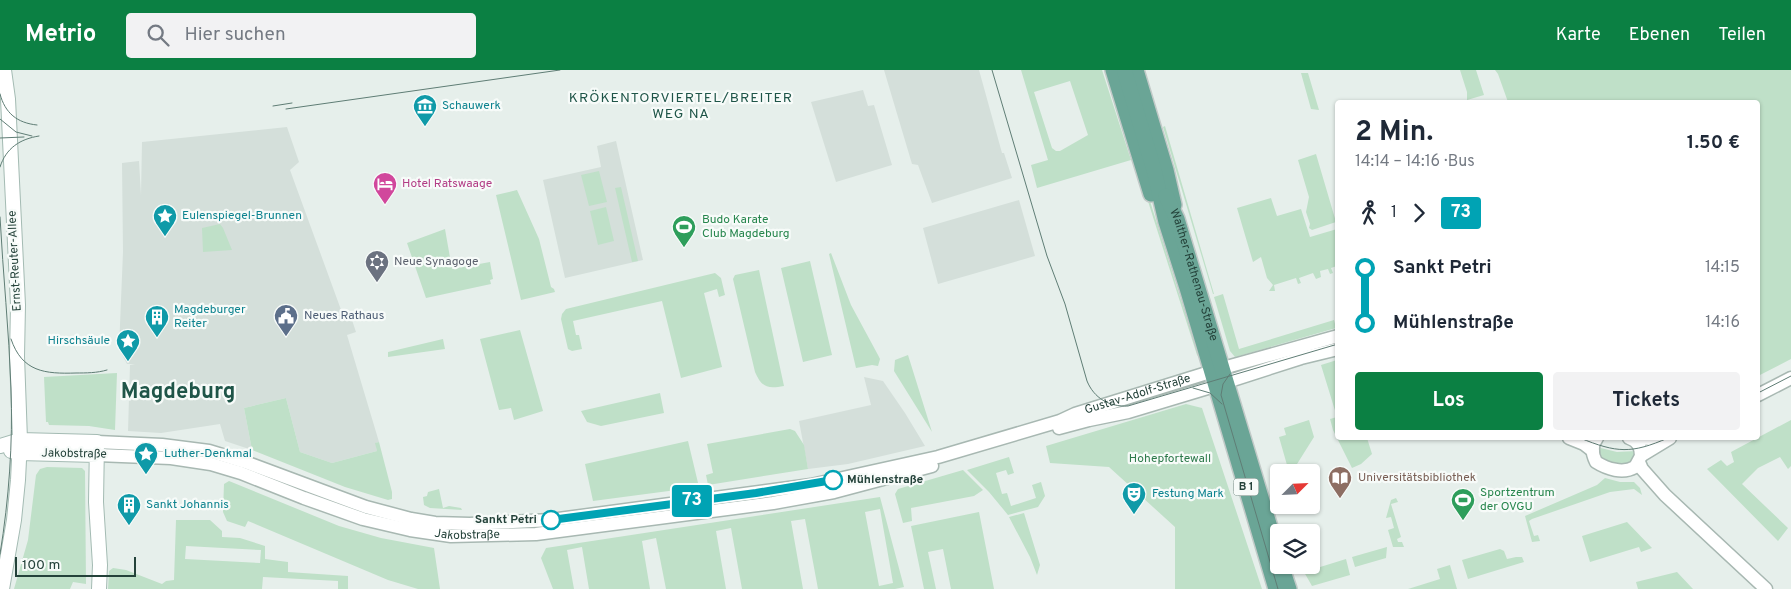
<!DOCTYPE html>
<html lang="de">
<meta charset="utf-8">
<style>
body{margin:0;font-family:Overpass,sans-serif;background:#f2f2f3;color:#1f2937;height:100vh;display:flex;flex-direction:column;font-size:19px;white-space:nowrap}
*{box-sizing:border-box;margin:0}
p{font-size:16px;color:#747a83}
.icon{flex:none;width:28px;height:28px;fill:none;stroke:currentColor;stroke-width:2;stroke-linecap:round;stroke-linejoin:round}
.map{position:relative;flex:1;overflow:hidden}
.side{position:absolute;left:1335px;top:30px;width:425px;height:340px;display:flex;flex-direction:column;background:#fff;border-radius:5px;box-shadow:0 1px 4px #0004}
.side>*{flex:none}
.badge{padding:0 10px;border-radius:4px;font-size:18px;line-height:32px}
.needle{width:32px;rotate:66deg}
.controls{position:absolute;left:1270px;top:394px;display:grid;gap:10px}
.controls a{display:grid;place-items:center;width:50px;height:50px;border-radius:5px;background:#fff;box-shadow:0 1px 4px #0004;font-size:25px}
.scale{position:absolute;left:15px;bottom:12px;width:121px;box-sizing:border-box;padding-left:5px;border:2px solid #24423a;border-top:0;font-size:14px;line-height:18px;white-space:nowrap;color:#24423a;-webkit-text-stroke:4px #f7fbf9;paint-order:stroke}
.map>.badge{position:absolute;translate:-50% -50%;box-shadow:0 0 0 2px #fff}
.legs{display:flex;align-items:center;gap:8px;height:55px;padding:0 20px;font-size:16px}
.legs p{margin-inline-start:auto}
.summary{display:flex;align-items:center;justify-content:space-between;height:85px;padding:0 20px}
h1{font-size:28px;font-weight:700;line-height:38px}
.primary-button{display:flex;gap:10px;margin-top:auto;padding:10px 20px}
.primary-button a{flex:1;height:58px;border-radius:5px;background:#0b8043;color:#fff;font-size:20px;font-weight:700;line-height:58px;text-align:center}
.primary-button a+a{background:#f2f2f3;color:#1f2937}
ul{padding:0 20px;list-style:none}
li{display:flex;align-items:center;gap:18px;height:55px;font-size:19px}
li i{display:grid;place-items:center;width:8px;height:100%;margin:0 6px;background:currentColor}
li i::after{content:'';width:12px;height:12px;margin:-6px;border:4px solid;border-radius:50%;background:#fff}
li p{margin-inline-start:auto}
li:first-child i{background:linear-gradient(#0000 50%,currentColor 0)}
li:last-child i{background:linear-gradient(currentColor 50%,#0000 0)}
header{display:flex;align-items:center;gap:30px;box-sizing:border-box;height:70px;padding:0 25px;background:#0b8043;color:#fff}
header strong{font-size:24px}
nav{display:flex;gap:28px;margin-inline-start:auto;font-size:18px}
.search{width:350px;height:45px;background:#f2f2f3;display:flex;align-items:center;gap:12px;box-sizing:border-box;padding:0 18px;border-radius:5px;color:#747a83;font-size:19px}
.map>svg:first-child{display:block}
</style>
<header>
<strong>Metrio</strong>
<div class="search"><svg class="icon" aria-label="search" viewBox="0 0 24 24"><circle cx="10" cy="10" r="6"/><path d="M15 15l6 6"/></svg>Hier suchen</div>
<nav><a>Karte</a><a>Ebenen</a><a>Teilen</a></nav>
</header>
<div class="map">
<svg width="1791" height="519" viewBox="0 0 1791 519">
<rect width="100%" height="100%" fill="#e6efeb"/>
<!-- built -->
<path fill="#d4dfda" d="M884,0H979L1002,83H1004L1012,108L932,133L918,95L912,94Z
M863,20L868,36L874,35L892,95L836,112L811,32Z
M287,57L299,92L290,100L344,248L351,247L356,262L347,265L379,372L376,373L377,381L332,393L300,382L286,328L244,338L252,380L225,371L220,354L161,363L128,361L130,295L135,294H127L119,279L123,182L122,93L139,91L141,125L142,72Z
M616,71L643,190L565,208L543,110L601,97L597,76Z
M1019,130L1035,186L938,214L923,158Z
M864,307L883,311L905,343L925,376L848,394L808,399L799,351L871,335Z"/>
<!-- green -->
<path fill="#bfe0c8" fill-rule="evenodd" d="M1021,0H1102L1131,90L1037,118L1031,95L1048,90ZM1070,11L1088,65L1060,81H1056L1052,78L1034,22Z
M1460,0H1476L1484,25L1467,30V22Z
M1495,0H1791V289L1758,306V32H1508L1498,4Z
M1301,3H1308L1319,40L1311,39Z
M1165,56L1214,224H1213L1163,57Z
M1133,77L1199,287L1197,285L1131,78Z
M1316,84L1336,152L1312,160L1309,158L1310,154L1306,142L1309,127L1298,90Z
M599,101L607,132L589,136L581,105Z
M621,117L638,191L632,192L615,118Z
M517,120L539,169L551,217L554,219L555,222L521,230L496,125Z
M1271,128L1277,146L1301,139L1310,167L1337,159V196L1331,198L1333,203L1330,204L1328,199L1320,201L1321,207L1316,209L1313,203L1299,208L1301,213L1298,214L1296,208L1274,215L1275,221H1269L1273,215L1267,208L1261,187L1253,192L1237,138Z
M606,137L614,171L598,175L590,141Z
M220,154L223,158L232,180L203,182L202,158Z
M445,159L452,199L490,192L493,209L490,210L491,214L426,228L407,173Z
M831,183L851,235L878,285L880,289L878,296L872,295L856,298L829,184Z
M810,191L832,285L803,292L781,198Z
M759,200L784,316C768,319 762,318 755,302L733,209L735,205Z
M715,203L721,208L725,225L719,227L717,219L704,223L722,297L681,308L662,231L573,251L576,265H579L582,279L572,281L568,279L561,249L562,244L566,239Z
M1223,224L1239,279L1334,250L1336,258L1235,287L1230,281L1214,227Z
M520,260L543,341L514,350L511,338L499,340L480,269Z
M443,269L445,279L388,287V282Z
M908,285L932,362L894,301L895,290Z
M1337,290L1338,368H1367L1372,384L1361,394L1352,398L1333,360L1330,349L1337,347L1321,295Z
M117,303L115,360L89,356L49,355L48,352H46L44,307Z
M660,323L664,343L601,356L587,352L581,341Z
M286,328L300,382L332,393L377,381L375,373L379,372L392,422V429L388,430L345,417L252,380L244,338Z
M1186,334L1202,338L1262,519H1175V457L1109,397L1050,393L1046,376Z
M1309,350L1314,367L1292,402H1289L1279,367L1286,365L1284,358Z
M1791,350V396L1788,399L1780,387L1758,398L1742,414L1788,458L1778,471L1707,399L1721,390L1727,396L1734,392L1731,382Z
M790,359L795,361L804,375L808,399L708,415L706,405L713,403L707,374Z
M688,371L699,417L593,431L585,394Z
M1597,377L1617,382L1636,381V386L1631,394L1619,395L1600,389Z
M1009,387L1014,403L1008,405L1006,400L996,403L1002,424L1007,423L1011,436L1036,428L1032,415L1041,412L1045,426L1038,437L1008,445L989,422L967,400Z
M47,397L82,398L85,401L86,514L73,512L70,519H14L28,470L36,405L40,399Z
M963,400L983,420L974,426L911,438L912,451L903,453L895,424L898,419Z
M1605,408L1620,412H1634L1640,418L1642,425L1634,419L1610,422L1532,449L1529,451L1534,466L1538,465L1540,471L1532,472L1525,446L1597,415Z
M229,411L339,456L381,468L434,478L440,519H418L388,510L248,451L245,457L227,451L223,442L224,414Z
M439,419L443,438L449,436L461,438L462,440L430,438L424,435L423,427L427,426L428,422Z
M880,427L904,517L895,519H818L805,449L791,451L803,519H742L731,458L716,461L726,519H666L656,468L642,471L650,519H589L582,477L567,480L574,519H553L541,488L546,478ZM880,439L893,513L879,516L865,442Z
M1396,428L1398,432L1391,434L1401,467L1397,469L1398,472H1402L1404,477H1393L1388,460L1394,458L1391,447L1386,448L1391,430Z
M979,442L994,519H951L943,479L928,482L936,519H924L911,456Z
M1024,443L1040,495L1037,505L1030,487L1009,447Z
M176,450H210L222,461V467L240,468L265,476V489L288,492V502L348,506V519H338V511L263,507L262,519H108L109,501L113,498L126,500L162,514L166,511L174,510ZM186,476L261,480L260,493L185,489Z
M1627,452L1652,478L1641,482L1639,477L1590,492L1582,466Z
M1387,477L1386,488L1355,497L1352,487Z
M1500,479L1504,481L1507,489L1516,487H1522L1524,492L1468,509L1462,490Z
M1346,489L1350,505L1312,516L1304,502Z
M1450,495L1457,519H1408L1440,509L1437,499Z
M1677,502L1693,519H1638L1636,512Z"/>
<g fill="none" stroke-linecap="round" stroke-linejoin="round">
<!-- tertiary casing -->
<g stroke="#a8b8b2" stroke-width="15">
<g id="tertiary">
<path d="M1758,325L1791,308"/>
<path d="M1059,358L1089,350L1128,342L1211,317L1301,288L1338,279"/>
<path d="M1569,368L1584,374L1593,381"/>
<path d="M1597,368C1591,375 1592,384 1596,392C1607,399 1623,404 1635,397L1641,386C1641,377 1638,371 1629,368"/>
<path d="M1635,370L1651,368"/>
<path id="s1" d="M97,372L162,375L209,381L245,392L366,437L411,449L435,453L470,454L551,450L811,415L938,387L1060,351L1075,344L1223,298L1338,266"/>
<path id="s2" d="M97,385L171,388L211,394L241,403L304,428L363,449L410,460L451,466L536,464L773,433L834,422L932,396"/>
<path d="M1642,385L1670,368"/>
<path d="M1639,392L1642,399L1665,425L1766,519"/>
</g>
</g>
<!-- secondary casing -->
<g stroke="#a4bbb3" stroke-width="16">
<path id="secondary" d="M0,376L20,370L97,372L96,432L100,495L99,519
M11,381L19,383L97,385
M2,519L14,450L18,410L20,370L17,286L18,235L8,29L4,0"/>
</g>
<!-- primary casing -->
<g stroke="#c2cac8" stroke-width="18">
<g id="primary">
<path d="M1113,0L1151,124"/>
<path d="M1136,0L1166,100L1174,135"/>
<path d="M1125,3L1154,100L1166,152L1187,218L1276,519"/>
<path id="s3" d="M1166,126L1177,149L1279,487"/>
<path d="M1281,495L1289,519"/>
</g>
</g>
<!-- tertiary -->
<use href="#tertiary" stroke="#fff" stroke-width="12"/>
<!-- secondary -->
<use href="#secondary" stroke="#fff" stroke-width="14"/>
<!-- primary -->
<use href="#primary" stroke="#6aa596" stroke-width="15"/>
<!-- tram -->
<path stroke="#5f7d75" stroke-width="1" d="M992,0L1047,186L1065,234L1087,311C1094,328 1109,337 1128,336L1338,274
M0,24C5,43 17,53 37,55
M273,36L292,33
M286,39L560,0
M0,49L16,62L32,66
M0,68L24,67
M0,97C6,78 20,69 39,66
M0,147C3,204 9,261 11,318C13,373 9,429 0,484
M11,269C22,302 45,304 76,303C86,303 97,303 107,300
M1230,304L1223,314L1221,325L1278,519
M1193,318L1210,323L1222,334
M1758,323L1791,306
M1580,368C1617,383 1631,384 1668,368"/>
</g>
<g fill="none" stroke-linecap="round" stroke-linejoin="round">
<!-- line-1 casing -->
<g stroke="#fff" stroke-width="11">
<path id="line-1" d="M551,450L756,423L833,410"/>
</g>
<!-- line-1 -->
<use href="#line-1" stroke="#00a3b4" stroke-width="8"/>
</g>
<!-- icons -->
<defs>
<g id="museum-pin" transform="scale(1.25)"><path d="M0 17L-7.5 6A9.5 9.5 0 1 1 7.5 6Z" fill="#0f9aa8" stroke="#f7fbf9"/><path d="M0-6L6-3V-2H-6V-3ZM-5-1h2V3h-2ZM-1-1h2V3h-2ZM3-1h2V3H3ZM-6 4H6V6H-6Z" fill="#fff"/></g>
<g id="hotel-pin" transform="scale(1.25)"><path d="M0 17L-7.5 6A9.5 9.5 0 1 1 7.5 6Z" fill="#d1479c" stroke="#f7fbf9"/><path d="M-6-4.5h1.5V1H6V5H4.5V3h-9V5H-6ZM-4 0a1.8 1.8 0 1 1 3.6 0ZM.5 0V-2.5h3Q6-2.5 6 0Z" fill="#fff"/></g>
<g id="sight-pin" transform="scale(1.25)"><path d="M0 17L-7.5 6A9.5 9.5 0 1 1 7.5 6Z" fill="#0f9aa8" stroke="#f7fbf9"/><path d="M0-6L1.8-2.2L6-1.7L2.9 1.2L3.7 5.4L0 3.3L-3.7 5.4L-2.9 1.2L-6-1.7L-1.8-2.2Z" fill="#fff"/></g>
<g id="stadium-pin" transform="scale(1.25)"><path d="M0 17L-7.5 6A9.5 9.5 0 1 1 7.5 6Z" fill="#2e9e5b" stroke="#f7fbf9"/><path d="M0-5a6.5 5 0 1 0 0 10a6.5 5 0 1 0 0-10ZM-3.5-1.8h7v3.6h-7Z" fill="#fff"/></g>
<g id="synagogue-pin" transform="scale(1.25)"><path d="M0 17L-7.5 6A9.5 9.5 0 1 1 7.5 6Z" fill="#6b7280" stroke="#f7fbf9"/><path d="M0-6.5L5.6 3.2H-5.6ZM0 6.5L5.6-3.2H-5.6Z" fill="#fff"/></g>
<g id="civic-pin" transform="scale(1.25)"><path d="M0 17L-7.5 6A9.5 9.5 0 1 1 7.5 6Z" fill="#5c6f8a" stroke="#f7fbf9"/><path d="M-.6-6.5H3V-4.5H.6V-3L4-1V1h2V6H-6V1h2V-1L-.6-3ZM-1.2 2.5V6h2.4V2.5Z" fill="#fff"/></g>
<g id="building-pin" transform="scale(1.25)"><path d="M0 17L-7.5 6A9.5 9.5 0 1 1 7.5 6Z" fill="#0f9aa8" stroke="#f7fbf9"/><path d="M-4-6H4V6H1V3H-1V6H-4ZM-2.5-4.3h1.7v1.8h-1.7ZM.8-4.3h1.7v1.8H.8ZM-2.5-1h1.7V.8h-1.7ZM.8-1h1.7V.8H.8Z" fill="#fff"/></g>
<g id="library-pin" transform="scale(1.25)"><path d="M0 17L-7.5 6A9.5 9.5 0 1 1 7.5 6Z" fill="#8d6e63" stroke="#f7fbf9"/><path d="M-6-4Q-3-5.5-.7-3.5V5Q-3 3-6 4ZM6-4Q3-5.5 .7-3.5V5Q3 3 6 4Z" fill="#fff"/></g>
<g id="theatre-pin" transform="scale(1.25)"><path d="M0 17L-7.5 6A9.5 9.5 0 1 1 7.5 6Z" fill="#0f9aa8" stroke="#f7fbf9"/><path d="M-5-5.5Q0-4 5-5.5V0Q5 5 0 6Q-5 5-5 0ZM-3.3-2.5H-1v1.5H-3.3ZM1-2.5H3.3v1.5H1ZM-2.8 1Q0 5.5 2.8 1Z" fill="#fff"/></g>
</defs>
<g fill-rule="evenodd">
<use href="#museum-pin" x="425" y="36"/>
<use href="#hotel-pin" x="385" y="114"/>
<use href="#sight-pin" x="165" y="146"/>
<use href="#stadium-pin" x="684" y="157"/>
<use href="#synagogue-pin" x="377" y="192"/>
<use href="#civic-pin" x="286" y="246"/>
<use href="#building-pin" x="157" y="247"/>
<use href="#sight-pin" x="128" y="271"/>
<use href="#sight-pin" x="146" y="384"/>
<use href="#library-pin" x="1340" y="408"/>
<use href="#theatre-pin" x="1134" y="424"/>
<use href="#stadium-pin" x="1463" y="430"/>
<use href="#building-pin" x="129" y="435"/>
</g>
<!-- markers -->
<g fill="#fff" stroke="#00a3b4" stroke-width="2.5">
<circle cx="833" cy="410" r="9"/>
<circle cx="551" cy="450" r="9"/>
</g>
<g text-anchor="middle" dominant-baseline="central" stroke-width="4.5" stroke-linejoin="round" paint-order="stroke">
<!-- shield labels -->
<rect fill="#f7fbf9" stroke="#637a73" stroke-width="1" x="1233.5" y="408.5" width="25" height="17" rx="4"/>
<g font-size="11" font-weight="bold" fill="#24423a">
<text x="1246" y="417">B 1</text>
</g>
<!-- culture labels -->
<g font-size="12" fill="#0d838f" stroke="#f7fbf9" text-anchor="start">
<text x="442" y="36">Schauwerk</text>
<text x="182" y="146">Eulenspiegel-Brunnen</text>
<text x="174" y="240">Magdeburger<tspan x="174" dy="14">Reiter</tspan></text>
<text x="110" y="271" text-anchor="end">Hirschsäule</text>
<text x="164" y="384">Luther-Denkmal</text>
<text x="1152" y="424">Festung Mark</text>
<text x="146" y="435">Sankt Johannis</text>
</g>
<!-- hotel labels -->
<g font-size="12" fill="#b23c85" stroke="#f7fbf9" text-anchor="start">
<text x="402" y="114">Hotel Ratswaage</text>
</g>
<!-- leisure labels -->
<g font-size="12" fill="#27864d" stroke="#f7fbf9" text-anchor="start">
<text x="702" y="150">Budo Karate<tspan x="702" dy="14">Club Magdeburg</tspan></text>
<text x="1480" y="423">Sportzentrum<tspan x="1480" dy="14">der OVGU</tspan></text>
</g>
<!-- street labels -->
<g font-size="12" fill="#24423a" stroke="#f7fbf9">
<text transform="translate(15 191) rotate(-93)">Ernst-Reuter-Allee</text>
<text stroke="none"><textPath href="#s3" startOffset="84">Walther-Rathenau-Straße</textPath></text>
<text stroke="none"><textPath href="#s1" startOffset="1068">Gustav-Adolf-Straße</textPath></text>
<text transform="translate(74 384) rotate(1)">Jakobstraße</text>
<text stroke="none"><textPath href="#s2" startOffset="382">Jakobstraße</textPath></text>
</g>
<!-- worship labels -->
<g font-size="12" fill="#5b616d" stroke="#f7fbf9" text-anchor="start">
<text x="394" y="192">Neue Synagoge</text>
</g>
<!-- service labels -->
<g font-size="12" fill="#4e5e75" stroke="#f7fbf9" text-anchor="start">
<text x="304" y="246">Neues Rathaus</text>
</g>
<!-- park labels -->
<g font-size="12" fill="#2d7a4b" stroke="#f7fbf9">
<text x="1170" y="389">Hohepfortewall</text>
</g>
<!-- education labels -->
<g font-size="12" fill="#785e54" stroke="#f7fbf9" text-anchor="start">
<text x="1358" y="408">Universitätsbibliothek</text>
</g>
<!-- stop labels -->
<g font-size="12" font-weight="bold" fill="#24423a" stroke="#f7fbf9" text-anchor="start">
<text x="847" y="410">Mühlenstraße</text>
<text x="537" y="450" text-anchor="end">Sankt Petri</text>
</g>
<!-- neighbourhood labels -->
<g font-size="14" letter-spacing="1" fill="#1f5548" stroke="#f7fbf9">
<text x="681" y="28">KRÖKENTORVIERTEL/BREITER<tspan x="681" dy="16">WEG NA</tspan></text>
</g>
<!-- town labels -->
<g font-size="22" font-weight="bold" fill="#1f5548" stroke="#f7fbf9">
<text x="178" y="322">Magdeburg</text>
</g>
</g>
</svg>
<div class="controls">
<a><svg class="needle" viewBox="-14 -14 28 28"><path d="M0-13l5 13h-10z" fill="#e53935"/><path d="M0 13l5-13h-10z" fill="#747a83"/></svg></a>
<a><svg class="icon" aria-label="layers" viewBox="0 0 24 24"><path d="M12 4l9 5-9 5-9-5zM3 14l9 5 9-5"/></svg></a>
</div>
<div class="scale">100 m</div>
<b class="badge" style="left:692px;top:431px;background:#00a3b4;color:#fff">73</b>
<section class="side">
<div class="summary"><div><h1>2 Min.</h1><p>14:14 – 14:16 · Bus</p></div><b>1.50 €</b></div>
<div class="legs"><svg class="icon" aria-label="walk" viewBox="0 0 24 24"><circle cx="13" cy="4" r="2"/><path d="M13 8l-2 6 4 7M11 14l-3 7M7 12l3-4h3l4 4"/></svg>1<svg class="icon" aria-label="forward" viewBox="0 0 24 24"><path d="M9 5l7 7-7 7"/></svg><b class="badge" style="background:#00a3b4;color:#fff">73</b></div>
<ul>
<li><i style="color:#00a3b4"></i><b>Sankt Petri</b><p>14:15</p></li>
<li><i style="color:#00a3b4"></i><b>Mühlenstraße</b><p>14:16</p></li>
</ul>
<div class="primary-button"><a>Los</a><a>Tickets</a></div>
</section>
</div>
